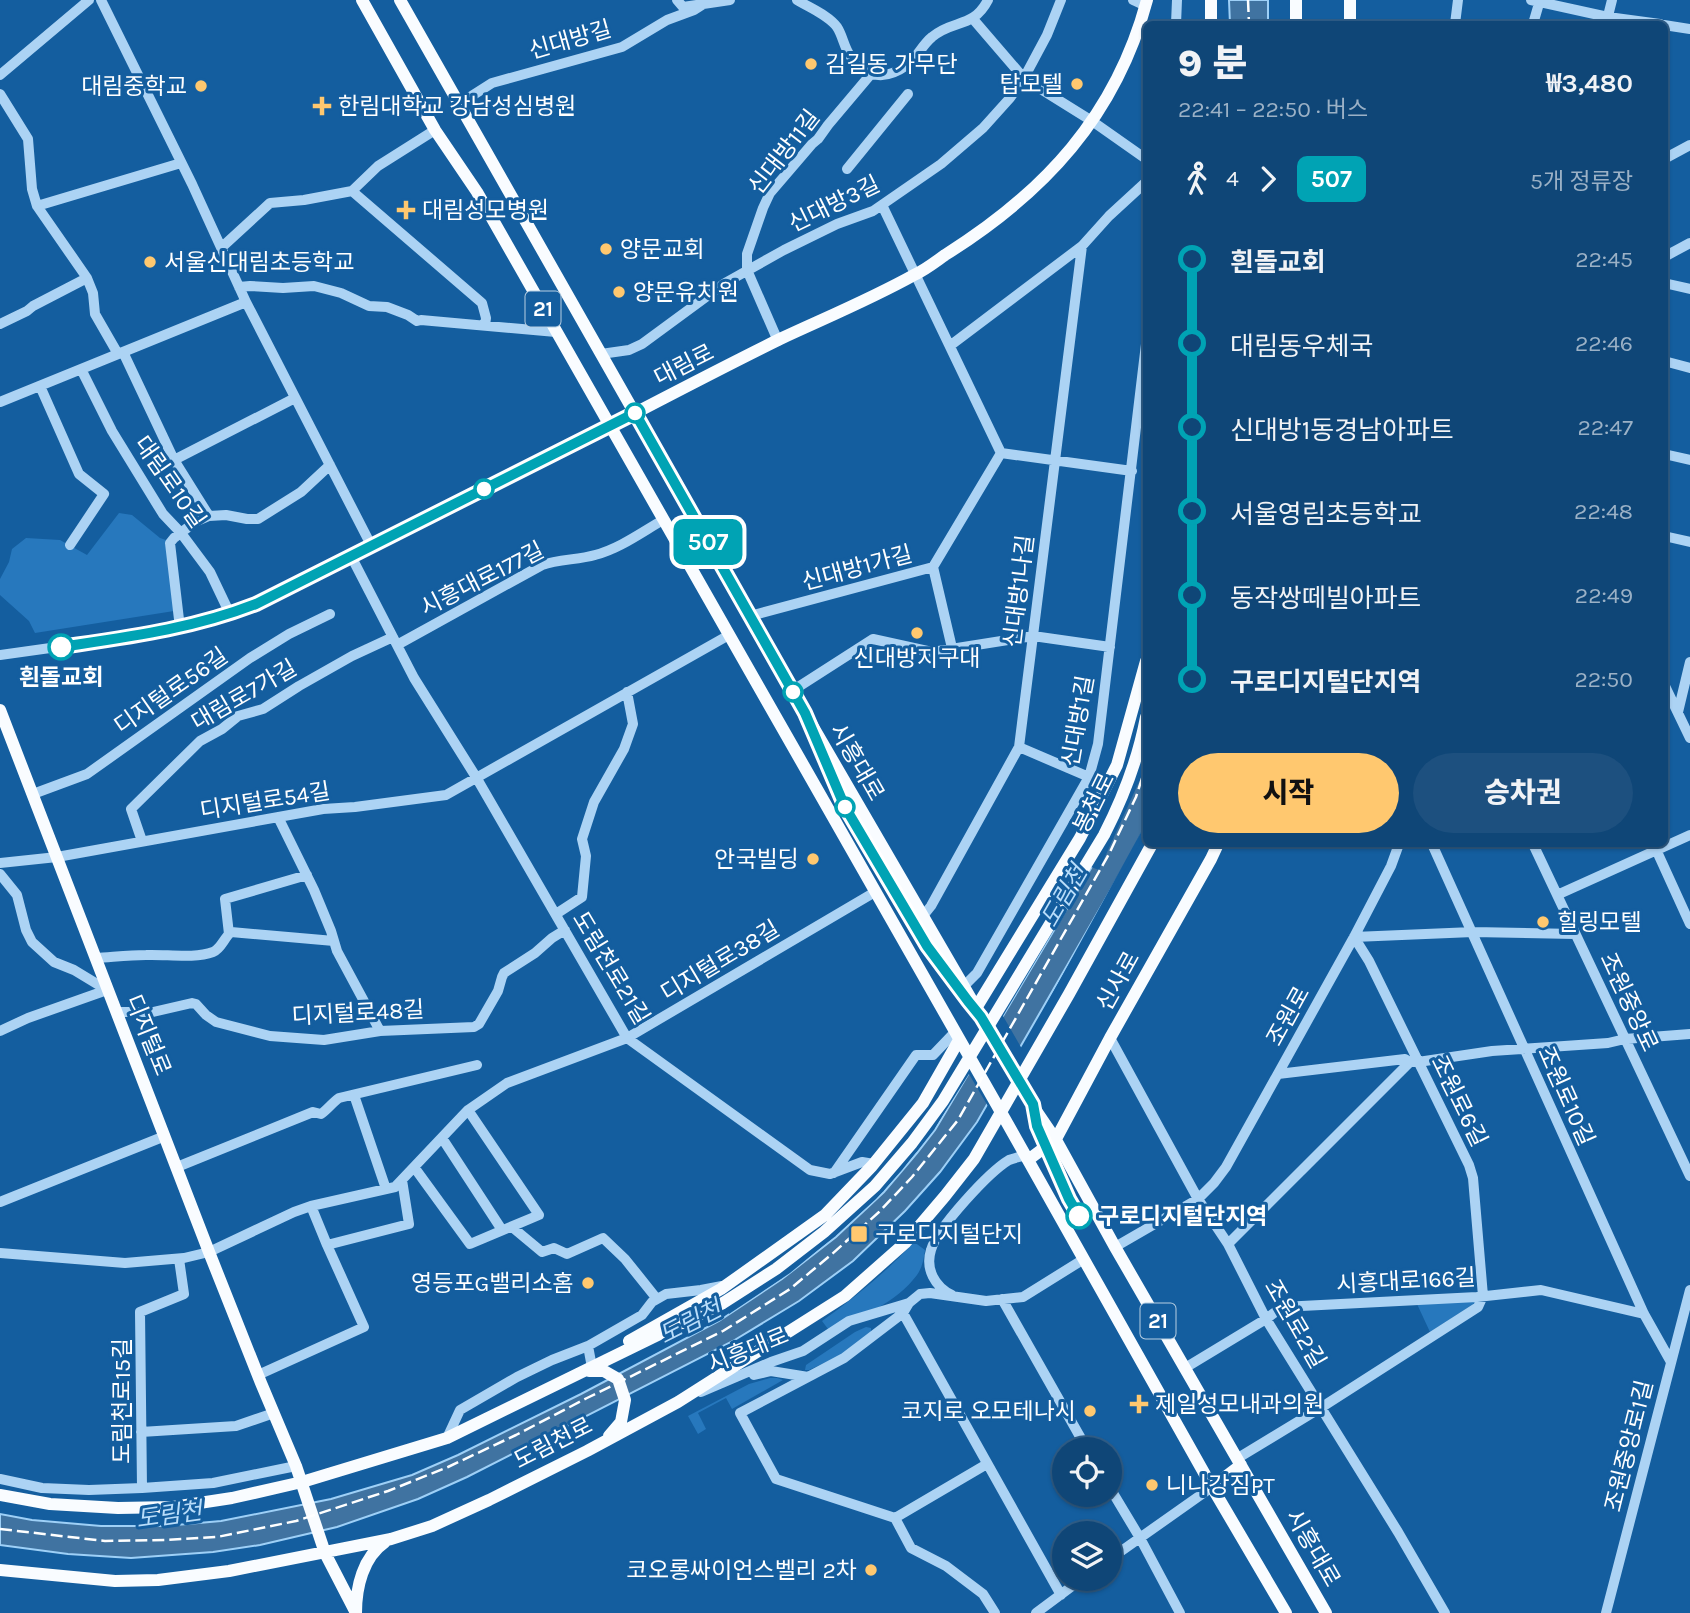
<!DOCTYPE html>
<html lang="ko">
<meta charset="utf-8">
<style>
body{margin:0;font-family:Karla,"Noto Sans KR",sans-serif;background:#1d507f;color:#f1f3f6;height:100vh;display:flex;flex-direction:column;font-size:26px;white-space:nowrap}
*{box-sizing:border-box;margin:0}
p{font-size:23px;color:#9bb1c6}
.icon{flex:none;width:38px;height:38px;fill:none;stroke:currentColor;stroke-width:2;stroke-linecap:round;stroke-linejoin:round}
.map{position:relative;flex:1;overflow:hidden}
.sheet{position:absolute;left:1143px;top:21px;width:525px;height:826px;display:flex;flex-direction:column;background:#0f4677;border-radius:10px;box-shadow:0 2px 5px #0004,0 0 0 2px #2f5e89}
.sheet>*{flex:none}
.badge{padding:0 14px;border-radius:10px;font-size:24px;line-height:46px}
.fabs{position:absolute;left:1052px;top:1437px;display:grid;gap:14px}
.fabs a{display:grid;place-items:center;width:70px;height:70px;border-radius:50%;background:#0f4677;box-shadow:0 2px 5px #0004,0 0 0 2px #2f5e89;font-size:35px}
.map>.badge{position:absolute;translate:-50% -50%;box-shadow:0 0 0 4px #fff}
.legs{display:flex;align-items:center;gap:10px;height:77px;padding:0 35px;font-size:23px}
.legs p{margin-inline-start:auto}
.headline{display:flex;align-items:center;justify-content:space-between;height:119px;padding:0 35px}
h1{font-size:38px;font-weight:800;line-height:52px}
.action{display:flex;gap:14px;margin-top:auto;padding:14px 35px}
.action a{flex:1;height:80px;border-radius:42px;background:#ffc86f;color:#111;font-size:28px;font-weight:800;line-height:80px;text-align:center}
.action a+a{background:#1d507f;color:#f1f3f6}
ul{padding:0 35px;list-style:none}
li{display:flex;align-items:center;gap:24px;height:84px;font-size:26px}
li i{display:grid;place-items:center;width:10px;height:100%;margin:0 9px;background:currentColor}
li i::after{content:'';width:18px;height:18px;margin:-9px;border:5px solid;border-radius:50%;background:#0f4677}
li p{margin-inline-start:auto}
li:first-child i{background:linear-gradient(#0000 50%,currentColor 0)}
li:last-child i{background:linear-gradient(currentColor 50%,#0000 0)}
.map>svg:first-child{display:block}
</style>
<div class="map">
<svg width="1690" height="1613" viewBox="0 0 1690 1613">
<rect width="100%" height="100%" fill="#145e9f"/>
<!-- green -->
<path fill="#2778bd" d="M119,513L132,515L160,538L166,540L174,611L35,633L29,621L0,595V579L9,562L12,549L26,538L60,540L87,555Z
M914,1242L925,1250C924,1259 922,1268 917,1275C896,1303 860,1317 831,1333L822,1321C855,1298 887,1271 914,1242Z
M1478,1301L1430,1332L1417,1304Z
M866,1327L871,1328V1333L841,1355L809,1370H805L806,1365L855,1332Z
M770,1378H777L783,1380L732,1409L726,1398L698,1413L706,1429L698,1434L688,1416L749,1384Z"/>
<!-- water -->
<path fill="#4073a1" stroke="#9ed0f7" stroke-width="2" d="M1229,0H1268V24H1230Z
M1146,748V825L1133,851L977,1122L940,1172L905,1211L853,1261L799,1301L733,1341L467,1477L418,1499L337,1527L260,1545L213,1552L131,1558L68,1554L0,1545V1514L32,1520L101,1526H165L221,1521L331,1499L412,1475L458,1455L581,1394L719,1321L782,1279L836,1237L884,1192L917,1153L935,1130L1109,838Z"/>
<!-- pier -->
<path fill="#145e9f" d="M1144,745H1146V760L1143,773L1099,870L1091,867L1003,1016L1022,1049L1146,823V833L989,1108L969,1074L934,1129L902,1170L876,1199L836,1235L790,1273L729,1314L728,1311L780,1276L834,1235L881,1189L915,1151L932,1128L1106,836Z"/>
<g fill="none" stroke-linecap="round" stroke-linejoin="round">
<!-- minor -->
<path stroke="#acd3f4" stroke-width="10" d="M101,0L192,184L246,302L371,545
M677,0L683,7L730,0
M797,0C810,8 828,15 837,27C843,36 844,48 851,57C866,78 885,81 907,65C917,58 922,45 932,37C953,19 973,29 988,0
M1133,0L1146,6
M1531,0L1608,17L1660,24
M973,19L1022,76L1031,83L1092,121L1146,159
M1176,24L1177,0
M1455,24L1458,0
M1533,24L1540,0
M1606,24L1612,0
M1664,25L1690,29
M0,75L89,0
M0,94L28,139L32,189L37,206L87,278L93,293L95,314L118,354
M459,104L492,83L622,47L667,20L694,10L705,3
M1664,159L1690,145
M847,169L908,94
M352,191L482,303L486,318L485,325
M37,206L181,163
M221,248L270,203L304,200L352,191L378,166L435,130
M1664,257L1690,243
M1664,283L1690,289
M239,287L250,286L283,288L314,286L341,293L369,306L387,307L408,315L417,321L421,320L556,332
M0,324L27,311L33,306L87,278
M778,341L747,270V254L763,208L770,193L812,144L818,139L828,125L871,74
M951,345L1082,246L1109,216L1146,182
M123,352L174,460L209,516
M601,354L629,350L642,344L725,283L784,250L837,224L873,211L941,164L983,128L1010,98L1024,78L1047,35L1061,0
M1664,361L1690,368
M81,369L112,431L163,514L181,533L210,572L230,614
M40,386L79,474L104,494L70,545
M0,402L246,302
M1001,453L1132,471
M1664,454L1690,460
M174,460L295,398
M1664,536L1690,542
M351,556L414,678L476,777L627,1038L810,1170L830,1174L862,1162L874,1164
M933,567L952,648
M750,616L933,567L1001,453L882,205
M180,628L170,543L174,538L195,522L209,516L226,515L247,519H258L301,492L330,465
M397,645L542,565C559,559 578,560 595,555C619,549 642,532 663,520
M0,655L157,633C191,626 224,617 256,604L610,426
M1664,684L1690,738
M792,691L873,639L932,652L1033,636L1110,647
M1678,712L1690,662
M1019,747L1089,777
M33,794L87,774L250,658L289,634L330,614
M278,817L314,890L331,931L337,951L380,1031
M142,841L131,809L200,741L222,729L238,716L263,709L299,686L352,656L393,637
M1432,844L1644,1314L1671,1362
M1533,844L1690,1176
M1654,845L1690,924
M0,863L57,857L323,809L355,807L446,795L729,635
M0,874L17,895L26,930L32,942L54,962L74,970L107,990
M1557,895L1690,835
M556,914L582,897L586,856L582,839L594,802L624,749L633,724L627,692
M923,916L931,906L1019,747L1082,246
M229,934L225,899L307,875
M1354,937L1473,932L1575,934
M96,958C113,957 129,955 146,955C166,954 194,959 213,952C221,949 224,938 231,932L334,941
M962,984L967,983L977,973L1089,777L1098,744L1146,344
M117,1012H153L192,1003L196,1004L206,1015L216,1022L270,1036L324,1040L380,1031L474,1027L479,1024L498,991L502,977L504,973L535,953L552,938L565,930
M0,1031L28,1018L107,990
M1110,1038L1198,1199L1228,1244L1266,1319L1398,1532L1445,1613
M1278,1074L1405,1059L1410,1062H1418L1492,1051L1608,1043L1625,1039L1690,1034
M354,1095L386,1189
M442,1138L502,1230
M177,1167L313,1112L321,1114C328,1109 332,1103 339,1098L477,1065
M414,1167L470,1244L539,1215L468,1110
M834,1173L916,1055H933L955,1032
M0,1202L165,1136
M512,1227L542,1252L554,1248L567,1254L603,1238L625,1259L657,1299
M1228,1244L1410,1062
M327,1245L409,1224L402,1180
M1115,1247L1198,1199L1214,1183L1226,1167L1354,937L1391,866L1399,844
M0,1253L125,1263L184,1258L209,1252L294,1212L311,1206L395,1187L468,1110L507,1083L627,1038L875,892
M952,1295C935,1287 925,1269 931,1250C937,1228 989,1172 1009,1160C1014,1158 1020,1157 1025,1155
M1002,1299L1087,1449
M903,1313L1061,1595
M591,1362L588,1346L642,1315L652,1302L666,1294L701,1290L722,1286
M1185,1368L1266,1319L1282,1307L1477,1297L1541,1290L1644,1314
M258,1375L364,1327L327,1245L311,1206
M754,1375L771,1371L808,1377
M701,1392L771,1362L803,1351L849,1321L909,1303
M141,1432L236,1426L274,1413
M447,1438L460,1410L517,1377L552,1360L588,1346
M1238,1458L1322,1407L1478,1307L1483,1296L1473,1178L1469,1165L1369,961L1354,937
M987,1464L895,1518L776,1479L740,1413L844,1358L903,1313L909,1303L920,1294L930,1293L986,1301L1023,1297L1084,1259
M0,1479L42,1488L89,1490L142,1488L213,1483L296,1466
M142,1488L140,1312L184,1294L179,1259
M1110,1488L1140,1538L1180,1613
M895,1518L911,1548L946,1566L983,1594L995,1613
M1110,1559L1212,1487
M1036,1613L1083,1578
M1606,1613L1690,1290"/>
<!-- major -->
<path stroke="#f9fcff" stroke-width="12" d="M362,0L435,130L477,192L1006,1121L1212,1487L1286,1613
M400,0L805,713L1035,1109L1056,1140L1115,1247L1326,1613
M1296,0V24
M1211,24V0
M1350,24V0
M610,426C666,397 723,367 780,339C825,318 871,299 914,275C925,270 935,262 945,255C1044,193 1116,116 1147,0
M0,710L209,1252L261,1383L296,1466L325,1553L356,1613
M976,1008L1080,838L1117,765L1146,661
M1028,1160L1056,1139L1110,1038L1211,859L1218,844
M629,1341L721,1289L825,1215L872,1166L923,1103L959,1040
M589,1371H604L618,1379L625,1400L621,1422L609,1436
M1212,1487L1241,1465
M0,1495L50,1504L118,1508L173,1507L232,1498L302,1482L447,1438L723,1303L776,1269L824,1232L875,1186L912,1143L943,1101L1104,835C1124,796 1138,760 1146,717
M0,1570L115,1581L158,1580L229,1571L391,1539L432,1526L489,1500L587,1451L678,1402L845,1296L905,1243L945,1196L974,1159L1069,994L1152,844
M356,1613C356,1587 363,1557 385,1542"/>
<!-- rail -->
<path stroke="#fff" stroke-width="2.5" stroke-dasharray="12 5" stroke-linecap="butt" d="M1248,0L1249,24
M0,1529L105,1541L166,1540L217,1537L296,1521L388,1491L448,1467L516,1435L587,1398L723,1331L790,1289L832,1254L879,1212L912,1177L958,1120L1109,854L1136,797L1146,766"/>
</g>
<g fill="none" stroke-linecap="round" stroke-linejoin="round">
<!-- line-1 casing -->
<g stroke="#fff" stroke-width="16">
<path id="line-1" d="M61,647C128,637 192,629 256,604L635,413L805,713L845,807L927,946L968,1001L981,1017L1033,1104L1037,1126L1069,1199L1079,1216"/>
</g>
<!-- line-1 -->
<use href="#line-1" stroke="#00a3b4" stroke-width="10"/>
</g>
<!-- markers -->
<g fill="#ffc86f" stroke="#145e9f" stroke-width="2.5">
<circle cx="811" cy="64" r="7"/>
<circle cx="1077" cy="84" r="7"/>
<circle cx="201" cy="86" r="7"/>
<path d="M318.5 95.5h7v7h7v7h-7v7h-7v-7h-7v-7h7z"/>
<path d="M402.5 199.5h7v7h7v7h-7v7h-7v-7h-7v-7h7z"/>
<circle cx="606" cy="249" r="7"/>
<circle cx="150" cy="262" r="7"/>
<circle cx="619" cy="292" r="7"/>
<circle cx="917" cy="633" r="7"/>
<circle cx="813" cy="859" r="7"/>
<circle cx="1543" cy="922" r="7"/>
<rect x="850" y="1225" width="18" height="18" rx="3.5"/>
<circle cx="588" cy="1283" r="7"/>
<path d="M1135.5 1393.5h7v7h7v7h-7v7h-7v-7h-7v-7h7z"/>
<circle cx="1090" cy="1411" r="7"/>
<circle cx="1152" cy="1485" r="7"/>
<circle cx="871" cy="1570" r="7"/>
</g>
<g fill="#fff" stroke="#00a3b4" stroke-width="3.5">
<circle cx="635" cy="413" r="9"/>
<circle cx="484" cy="489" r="9"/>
<circle cx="61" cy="647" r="12"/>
<circle cx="793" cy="692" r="9"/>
<circle cx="845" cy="807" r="9"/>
<circle cx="1079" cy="1216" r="12"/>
</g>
<g text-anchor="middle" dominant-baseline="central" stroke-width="6" stroke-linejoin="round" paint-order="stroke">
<!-- shield labels -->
<g fill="#145e9f" stroke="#b8cfe2" stroke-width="2">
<rect x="525.5" y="291.5" width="35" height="35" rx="5"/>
<rect x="1140.5" y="1303.5" width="35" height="35" rx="5"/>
</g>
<g font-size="21" font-weight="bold" fill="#fff">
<text x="543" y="309">21</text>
<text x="1158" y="1321">21</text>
</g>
<!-- street labels -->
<g font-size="23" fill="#fff" stroke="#145e9f">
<text transform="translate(570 40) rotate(-16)">신대방길</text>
<text transform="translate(784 152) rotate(-52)">신대방11길</text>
<text transform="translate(834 204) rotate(-26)">신대방3길</text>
<text transform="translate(684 365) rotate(-27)">대림로</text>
<text transform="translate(170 482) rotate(55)">대림로10길</text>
<text transform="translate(857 568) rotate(-15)">신대방1가길</text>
<text transform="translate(482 579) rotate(-27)">시흥대로177길</text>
<text transform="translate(1019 591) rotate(-83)">신대방1나길</text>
<text transform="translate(171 691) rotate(-35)">디지털로56길</text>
<text transform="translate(244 695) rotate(-30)">대림로7가길</text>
<text transform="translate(1078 721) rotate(-80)">신대방1길</text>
<text transform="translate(857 762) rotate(60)">시흥대로</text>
<text transform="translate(265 801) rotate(-9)">디지털로54길</text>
<text transform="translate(1094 803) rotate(-64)">봉천로</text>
<text transform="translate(720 961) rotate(-31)">디지털로38길</text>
<text transform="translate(611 968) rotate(59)">도림천로21길</text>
<text transform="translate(1118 981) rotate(-61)">신사로</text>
<text transform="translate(1629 1002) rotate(65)">조원중앙로</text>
<text transform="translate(358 1013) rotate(-3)">디지털로48길</text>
<text transform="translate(1288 1016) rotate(-61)">조원로</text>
<text transform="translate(148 1035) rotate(68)">디지털로</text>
<text transform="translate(1566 1096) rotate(66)">조원로10길</text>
<text transform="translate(1459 1101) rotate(64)">조원로6길</text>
<text transform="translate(1406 1281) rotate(-3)">시흥대로166길</text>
<text transform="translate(1295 1324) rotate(60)">조원로2길</text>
<text transform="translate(748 1350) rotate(-22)">시흥대로</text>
<text transform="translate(122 1401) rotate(-90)">도림천로15길</text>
<text transform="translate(553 1443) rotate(-27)">도림천로</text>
<text transform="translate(1629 1446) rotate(-76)">조원중앙로1길</text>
<text transform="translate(1313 1548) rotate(60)">시흥대로</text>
</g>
<!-- poi labels -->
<g font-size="23" fill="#fff" stroke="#145e9f" text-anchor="start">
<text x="825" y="64">김길동 가무단</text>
<text x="1063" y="84" text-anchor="end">탑모텔</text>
<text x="187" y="86" text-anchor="end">대림중학교</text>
<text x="338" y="106">한림대학교 강남성심병원</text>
<text x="422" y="210">대림성모병원</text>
<text x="620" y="249">양문교회</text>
<text x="164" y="262">서울신대림초등학교</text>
<text x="633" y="292">양문유치원</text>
<text x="917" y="658" text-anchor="middle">신대방지구대</text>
<text x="799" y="859" text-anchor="end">안국빌딩</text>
<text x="1557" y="922">힐링모텔</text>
<text x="875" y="1234">구로디지털단지</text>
<text x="574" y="1283" text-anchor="end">영등포G밸리소홈</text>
<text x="1155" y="1404">제일성모내과의원</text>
<text x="1076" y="1411" text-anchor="end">코지로 오모테나시</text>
<text x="1166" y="1485">니나강짐PT</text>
<text x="857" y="1570" text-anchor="end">코오롱싸이언스벨리 2차</text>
</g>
<!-- stop labels -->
<g font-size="23" font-weight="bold" fill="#fff" stroke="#145e9f">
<text x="61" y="677">흰돌교회</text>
<text x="1098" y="1216" text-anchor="start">구로디지털단지역</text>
</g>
<!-- water labels -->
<g font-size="24" font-style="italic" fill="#b9ddfa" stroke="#145e9f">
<text transform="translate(1064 896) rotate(-60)">도림천</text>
<text transform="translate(690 1322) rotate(-27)">도림천</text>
<text transform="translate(169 1515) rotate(-8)">도림천</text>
</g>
</g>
</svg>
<div class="fabs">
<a><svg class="icon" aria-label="locate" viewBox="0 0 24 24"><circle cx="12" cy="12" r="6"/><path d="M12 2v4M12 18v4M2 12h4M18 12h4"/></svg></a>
<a><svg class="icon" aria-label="layers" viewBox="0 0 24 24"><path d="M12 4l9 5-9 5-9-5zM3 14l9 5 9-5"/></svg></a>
</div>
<b class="badge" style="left:708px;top:542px;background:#00a3b4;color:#fff">507</b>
<section class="sheet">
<div class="headline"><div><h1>9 분</h1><p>22:41 – 22:50 · 버스</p></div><b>₩3,480</b></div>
<div class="legs"><svg class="icon" aria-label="walk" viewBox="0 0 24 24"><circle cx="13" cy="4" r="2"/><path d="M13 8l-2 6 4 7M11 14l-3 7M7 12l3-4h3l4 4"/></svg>4<svg class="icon" aria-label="forward" viewBox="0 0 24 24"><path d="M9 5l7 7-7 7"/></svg><b class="badge" style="background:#00a3b4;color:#fff">507</b><p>5개 정류장</p></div>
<ul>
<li><i style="color:#00a3b4"></i><b>흰돌교회</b><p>22:45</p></li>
<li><i style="color:#00a3b4"></i><span>대림동우체국</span><p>22:46</p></li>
<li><i style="color:#00a3b4"></i><span>신대방1동경남아파트</span><p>22:47</p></li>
<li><i style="color:#00a3b4"></i><span>서울영림초등학교</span><p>22:48</p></li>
<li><i style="color:#00a3b4"></i><span>동작쌍떼빌아파트</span><p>22:49</p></li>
<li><i style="color:#00a3b4"></i><b>구로디지털단지역</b><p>22:50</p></li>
</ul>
<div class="action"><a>시작</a><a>승차권</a></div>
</section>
</div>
